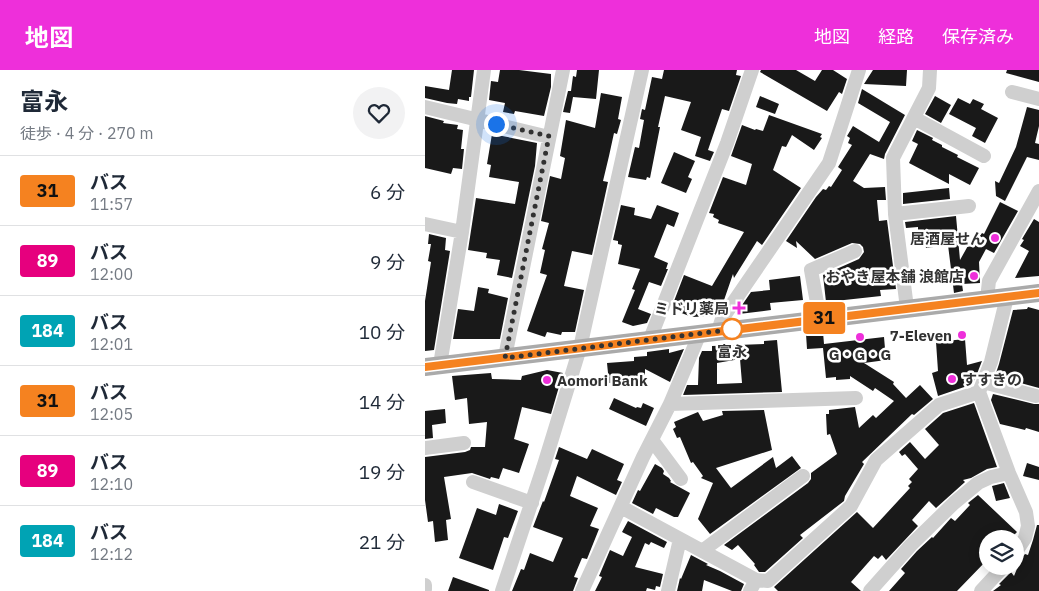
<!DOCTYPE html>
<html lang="ja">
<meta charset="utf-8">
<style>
body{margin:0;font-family:"IBM Plex Sans","Noto Sans JP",sans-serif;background:#f2f2f3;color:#1f2937;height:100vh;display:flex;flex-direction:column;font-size:19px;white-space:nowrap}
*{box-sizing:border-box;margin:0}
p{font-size:16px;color:#747a83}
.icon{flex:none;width:28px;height:28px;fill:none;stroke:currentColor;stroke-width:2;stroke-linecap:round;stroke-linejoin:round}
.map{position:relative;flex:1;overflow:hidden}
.side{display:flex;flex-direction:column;background:#fff;width:425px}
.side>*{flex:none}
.badge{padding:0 10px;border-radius:4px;font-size:18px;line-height:32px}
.fabs{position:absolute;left:554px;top:460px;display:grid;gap:10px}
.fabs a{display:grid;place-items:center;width:45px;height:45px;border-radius:50%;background:#fff;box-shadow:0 2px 12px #0003;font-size:25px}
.you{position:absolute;width:25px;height:25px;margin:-12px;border:4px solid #fff;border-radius:50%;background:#1a73e8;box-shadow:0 0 0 8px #1a73e833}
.map>.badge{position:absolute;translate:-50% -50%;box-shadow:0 0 0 2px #fff}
.round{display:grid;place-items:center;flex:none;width:52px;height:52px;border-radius:26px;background:#f2f2f3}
.headline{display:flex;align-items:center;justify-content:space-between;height:85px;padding:0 20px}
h1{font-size:24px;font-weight:700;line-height:38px}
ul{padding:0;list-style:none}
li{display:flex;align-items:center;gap:15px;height:70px;padding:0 20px;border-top:1px solid #e0e1e3}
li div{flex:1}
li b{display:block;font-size:19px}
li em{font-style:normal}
li .badge{min-width:55px;font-weight:700;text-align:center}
header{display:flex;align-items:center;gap:30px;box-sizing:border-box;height:70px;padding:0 25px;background:#ee2fda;color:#fff}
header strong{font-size:24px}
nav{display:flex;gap:28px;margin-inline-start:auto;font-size:18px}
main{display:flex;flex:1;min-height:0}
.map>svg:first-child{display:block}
</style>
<header>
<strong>地図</strong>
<nav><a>地図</a><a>経路</a><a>保存済み</a></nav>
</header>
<main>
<section class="side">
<div class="headline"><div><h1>富永</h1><p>徒歩 · 4 分 · 270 m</p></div><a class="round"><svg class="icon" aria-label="heart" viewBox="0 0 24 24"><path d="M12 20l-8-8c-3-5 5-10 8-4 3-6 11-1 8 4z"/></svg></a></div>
<ul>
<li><span class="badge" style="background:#f58220;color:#111">31</span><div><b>バス</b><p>11:57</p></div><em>6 分</em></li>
<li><span class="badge" style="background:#e6007e;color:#fff">89</span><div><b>バス</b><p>12:00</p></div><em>9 分</em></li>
<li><span class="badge" style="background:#00a3b4;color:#fff">184</span><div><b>バス</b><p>12:01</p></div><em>10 分</em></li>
<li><span class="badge" style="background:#f58220;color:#111">31</span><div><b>バス</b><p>12:05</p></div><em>14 分</em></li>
<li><span class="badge" style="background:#e6007e;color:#fff">89</span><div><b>バス</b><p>12:10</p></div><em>19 分</em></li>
<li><span class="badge" style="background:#00a3b4;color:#fff">184</span><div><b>バス</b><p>12:12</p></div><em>21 分</em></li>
</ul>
</section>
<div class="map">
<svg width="614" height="521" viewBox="0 0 614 521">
<rect width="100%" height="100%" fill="#fff"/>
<!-- building -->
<path fill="#191919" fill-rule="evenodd" d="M27,0H49L46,27H44V31L33,29L32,34L22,33L0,28V16L24,20Z
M75,0H94L126,4V17L119,46L90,41L89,44L78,42L80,33L64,30L66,11L73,12Z
M152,0H174L171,29L148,27L145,43L138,42L143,21H146L148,6L151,7Z
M239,0H312L311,5L316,6L304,41L297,39L283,80L289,82L285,91L270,86L276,67L256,60L266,32L240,26L233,57H235L225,108L222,107L221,110L203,107L210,77L214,78L219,50L215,49L217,39L220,40L227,7L237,9Z
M336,0H371L390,11L397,0H408L422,9L417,24L414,22L402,41L335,2Z
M448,0H482L481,16L439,14Z
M582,0H614V12L581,3Z
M437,19L480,45L460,84L459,89L445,84L428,111L439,118L460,117L461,130H452L454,151L462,150L471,219L455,220L456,226L401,232L398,205L434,189L439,182L438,177L435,174L427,173L390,189L371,171L372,178L361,171L391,127L398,119L401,120L404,116L406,117L417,100L413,97L427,75L423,73L425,68L422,66L428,56L454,72L465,52L433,33Z
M176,23L197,27L193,49L196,50L192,64L189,63L184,86L178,111L183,112L167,185L147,181L139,216L159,220L150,262H137L136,265L122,262L120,267L102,261L122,205L115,203L120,180L117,179L124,153L116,151L125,106L136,109L140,88L135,86L141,50L170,58Z
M335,26L354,34L350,44L331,37Z
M510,26L526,35L516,53L500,44Z
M533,28L545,34L548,29L559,34L556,39L573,48L560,73L547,66L551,58L524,44Z
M602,37L614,40V56L610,73L614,74V90L602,87L580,131L571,126L570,111L574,113L591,77Z
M344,45L397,64L395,67L397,68L389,80L367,65L361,77L357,76L348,100L376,118L337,175L332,171L309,208L308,204L298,233L289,246L267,247L246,239L259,205L287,216L319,162L293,153L294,150L288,147L289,144L284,143L298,107L321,115L327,94L306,86L317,55L330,60L331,59L338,61Z
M0,46L19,51L18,53L33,55L32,59L38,60L36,79H39L37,99L28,98L26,104L0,98Z
M492,60L508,68L507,70L517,75V77L533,85L532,87L554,98L545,115L524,104V114L484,93L493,74L487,71Z
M67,64L112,73L110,96L87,208L72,205L75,190L61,188L62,183L43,180L51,128L90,134L94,112L64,107L66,95L62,94Z
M249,82L270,91L263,107L267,109L261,123L236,113Z
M524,118L525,129L478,134V123Z
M575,132L593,141L569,183L561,179L554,192L555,213L537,214L538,221L529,223L523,175L501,178L498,160H493V157L481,158L480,152L531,146L535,190L549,165L554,167L557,163L559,164Z
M196,135L210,138L209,145L226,149L232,135L254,143L249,157L242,154L229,187L243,193L241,199H243L236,216L224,212L213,239L226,244L222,253L208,256L197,252L210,220L207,219L215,199L193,194L197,175L193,174V171L188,170Z
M609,149L614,152V206L590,208L604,181L595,176L599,170L597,169Z
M4,164L21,168L20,180L25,181L9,280L0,281V231L6,192L3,191L6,174H3Z
M375,206L378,230L345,233L346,240L314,244L313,241L326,222L345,220L344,210Z
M53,217L64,219L63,223L83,228L75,269H28L33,239L49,241Z
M603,237L614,240V318L570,306L574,294L588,240L602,239Z
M398,262L399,274L459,267L461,290L439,293L469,312L468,314L481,328L495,315L508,329L489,345L487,344L437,392L439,394L420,426L419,431L375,465L378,468L340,502H334L329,495L330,494L313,475L307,480L299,475L383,413L386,409V403L412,384L405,364L402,365L401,344H404V340L430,337L434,358L448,345L451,348L469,331L450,318L448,321L425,306V309L411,310V307L401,308L398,278L382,279L381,264Z
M540,269L542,295L557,291L548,314L513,326L507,303L513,301L511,272Z
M352,270L357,322L258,325L262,315H273L274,288L277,281H287V276L339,274V271ZM315,289L317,313L292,314V293Z
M244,279V283L259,279L245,312L220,299V307H216V313H184L182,293L209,291V287L222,286V282Z
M122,300L138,303L126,344L97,337L89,369L104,374L94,403L78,398L74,409L66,407L65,409L47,403L19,407L26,449L21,450L23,470L10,472L8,451L3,452L0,430V387L40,382L45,380L46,377H60L62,352L44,354L42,328L30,330L27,306L66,303L67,309L96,310L97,306Z
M568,324L609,334H614V362L601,358L600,360L575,354L566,330Z
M189,328L211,338L212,337L216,338L218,333L229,338L221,356L184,339Z
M549,333L572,397L562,399L546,408L538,410L540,412L511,438L504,431L487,450L493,456L461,490L457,485L453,489L449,486L426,512L436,521H353L349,517L432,442L448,458L485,418L483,416L487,412L484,409L493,399L480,384L477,386L474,382L485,372L500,389L514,375L500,359L518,343Z
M20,339L21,353L7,355L8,368L0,369V341Z
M339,340L347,380L291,398L306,418L348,387L351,398L367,386L376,398L285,464L273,449L288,413L276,408L278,406L268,392L266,393L255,367L252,368L248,359L251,357L249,352L273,342L278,351L298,345L297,341Z
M134,377L162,389L167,379L199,394L192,410L197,412L191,425L152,406L145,426L173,438L165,456L174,459L162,489L157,488L149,507L153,508L148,521H87L96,499L99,500L105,483L128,492L138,468L108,457L118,431L119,432L134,390L130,389Z
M602,393L614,397V410L598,406Z
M230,394L237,398L239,401L238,404L244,408L246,411L245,412L265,423L253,447H249L231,438L228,444L207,433L213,420L215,421Z
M579,413L585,428L571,431L567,416Z
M553,425L592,462L585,469H581L577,464L573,469H562V490L532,521H464L480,503L476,499L492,481L507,467L508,468L526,448L530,451L545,435L543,433Z
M74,434L93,441L83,468L79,467L68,500L34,488L52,438L71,445Z
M203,451L242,472L239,478L226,472L224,475L220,473L210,497L238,504L235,517L231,516L230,520L222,518L221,521H170L177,507L174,506L185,480L198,486L207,467L197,462Z
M612,455H614V521H568L576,515L574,514L586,502L589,506L596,489L600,484L603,485L608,470Z
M266,485L283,494L281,495L295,501L319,514L316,521H307L279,510L277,521H252L255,508L256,509Z
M28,507L64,520V521H23Z"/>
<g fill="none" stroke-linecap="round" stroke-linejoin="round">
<!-- minor -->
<path stroke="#cfcfcf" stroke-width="14" d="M587,22L614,29
M0,37L124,67
M489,48L559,86
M470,144L544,136
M0,154L37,162
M582,227L566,292L554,322L584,403L601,442L603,456L600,468L590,483
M562,229L564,211L614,121
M482,238L470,144L468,88L504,18L505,0
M395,249L386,200L430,181
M293,261L297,249L404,93L434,0
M225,269L302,73L327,0
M80,287L138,0
M15,295L37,162L59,0
M558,312L611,326
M245,334L431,328
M227,370L256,409
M0,378L39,373
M48,412L107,433
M196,437L331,510L343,511L426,436L451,390L514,335L554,322
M277,481L378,406
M0,515V519
M77,521L118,398L155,278L217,0
M157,521L218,387L245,334L275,263
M243,521L255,469
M325,521L331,510
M445,521L486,475L529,433L553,413L566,407L584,403
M556,521L579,496"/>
<!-- major -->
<path stroke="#aaa" stroke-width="18" d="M0,297L614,223"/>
</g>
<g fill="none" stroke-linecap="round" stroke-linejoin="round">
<!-- line casing -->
<g stroke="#fff" stroke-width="11">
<path id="line" d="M0,297L614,223"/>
</g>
<!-- line -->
<use href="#line" stroke="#f58220" stroke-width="8"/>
<!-- walk -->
<path stroke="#323232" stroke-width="5" stroke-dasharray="0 9" d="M71,54L124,66L80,288L310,259H307"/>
</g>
<!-- markers -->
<g fill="#ee2fda" stroke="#fff" stroke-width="2">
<circle cx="570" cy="168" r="5"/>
<circle cx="549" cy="206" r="5"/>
<path d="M311.5 230.5h5v5h5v5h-5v5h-5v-5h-5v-5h5z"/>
<circle cx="537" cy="265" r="5"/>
<circle cx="435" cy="267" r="5"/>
<circle cx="527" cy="309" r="5"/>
<circle cx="122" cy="310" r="5"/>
</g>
<circle fill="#fff" stroke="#f58220" stroke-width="2.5" cx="307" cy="259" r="10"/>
<g text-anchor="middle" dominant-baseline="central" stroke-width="5" stroke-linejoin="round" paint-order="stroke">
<!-- poi labels -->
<g font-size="15" font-weight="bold" fill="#323232" stroke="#fff" text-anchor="end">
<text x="560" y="168">居酒屋せん</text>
<text x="539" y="206">おやき屋本舗 浪館店</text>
<text x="304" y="238">ミドリ薬局</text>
<text x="527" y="265">7-Eleven</text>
<text x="435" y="284" text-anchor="middle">G・G・G</text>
<text x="537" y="309" text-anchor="start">すすきの</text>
<text x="132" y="310" text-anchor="start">Aomori Bank</text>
</g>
<!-- stop labels -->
<g font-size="15" font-weight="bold" fill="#323232" stroke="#fff">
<text x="307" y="281">富永</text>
</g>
</g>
</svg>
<div class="fabs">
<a><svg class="icon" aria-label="layers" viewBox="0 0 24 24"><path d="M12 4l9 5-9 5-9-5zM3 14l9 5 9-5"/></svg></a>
</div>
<div class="you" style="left:71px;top:54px"></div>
<b class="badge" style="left:399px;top:248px;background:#f58220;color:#111">31</b>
</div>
</main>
